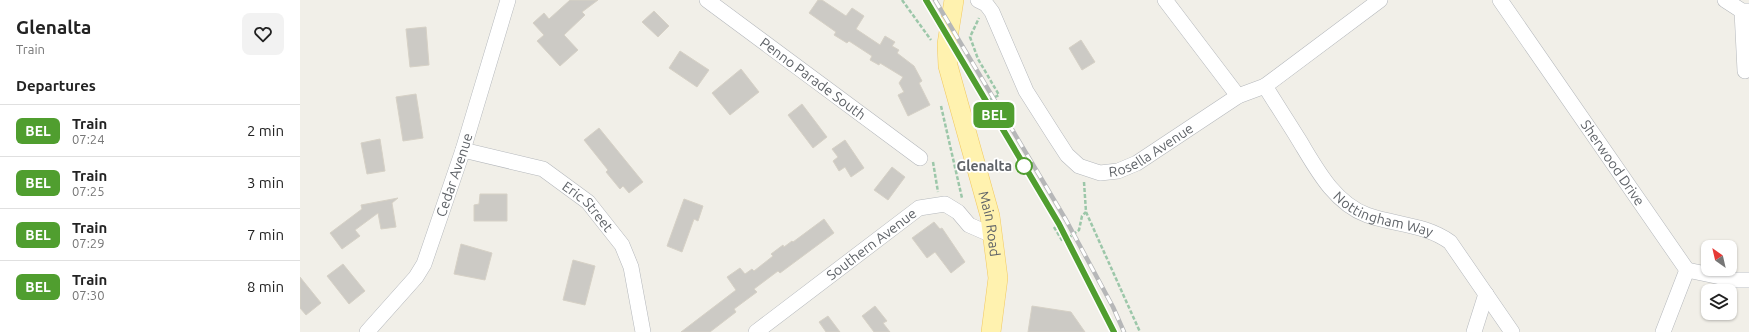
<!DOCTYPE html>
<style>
body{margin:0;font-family:Ubuntu,sans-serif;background:#f2f2f2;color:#222;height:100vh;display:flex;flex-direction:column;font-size:15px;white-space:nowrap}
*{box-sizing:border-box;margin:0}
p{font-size:13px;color:#767676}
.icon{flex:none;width:22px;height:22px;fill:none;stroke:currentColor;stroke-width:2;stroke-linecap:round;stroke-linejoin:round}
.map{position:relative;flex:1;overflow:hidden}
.drawer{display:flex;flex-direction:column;background:#fff;width:300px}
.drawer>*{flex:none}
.badge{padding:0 8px;border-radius:6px;font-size:14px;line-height:26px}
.needle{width:26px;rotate:326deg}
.controls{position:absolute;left:1401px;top:240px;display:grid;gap:8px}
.controls a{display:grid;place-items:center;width:36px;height:36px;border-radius:8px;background:#fff;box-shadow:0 1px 3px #0004;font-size:20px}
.map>.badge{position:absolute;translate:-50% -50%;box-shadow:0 0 0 2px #fff}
h2{padding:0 16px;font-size:15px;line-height:36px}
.round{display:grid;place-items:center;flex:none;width:42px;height:42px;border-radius:8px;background:#f2f2f2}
.summary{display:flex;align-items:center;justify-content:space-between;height:68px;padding:0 16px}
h1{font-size:19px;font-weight:700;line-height:30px}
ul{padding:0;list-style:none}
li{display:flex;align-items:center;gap:12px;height:52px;padding:0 16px;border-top:1px solid #e0e0e0}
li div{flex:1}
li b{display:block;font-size:15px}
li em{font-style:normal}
li .badge{min-width:44px;font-weight:700;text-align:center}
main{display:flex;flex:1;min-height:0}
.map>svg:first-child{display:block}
</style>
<main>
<section class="drawer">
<div class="summary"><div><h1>Glenalta</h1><p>Train</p></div><a class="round"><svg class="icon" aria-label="heart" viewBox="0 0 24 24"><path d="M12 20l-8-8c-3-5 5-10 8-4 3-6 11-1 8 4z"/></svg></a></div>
<h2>Departures</h2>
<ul>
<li><span class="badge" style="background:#509e2f;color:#fff">BEL</span><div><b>Train</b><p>07:24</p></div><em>2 min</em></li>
<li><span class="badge" style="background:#509e2f;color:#fff">BEL</span><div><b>Train</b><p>07:25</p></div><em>3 min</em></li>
<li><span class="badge" style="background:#509e2f;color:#fff">BEL</span><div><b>Train</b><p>07:29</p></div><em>7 min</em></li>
<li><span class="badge" style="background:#509e2f;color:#fff">BEL</span><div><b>Train</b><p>07:30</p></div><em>8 min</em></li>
</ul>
</section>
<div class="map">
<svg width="1449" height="332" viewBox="0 0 1449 332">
<rect width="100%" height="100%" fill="#f1efe8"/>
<!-- building -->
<path fill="#cccac5" stroke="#d6d1c6" d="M270,0H298L282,12L285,15L264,35L278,50L260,66L237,41L244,35L233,23L244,13L249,19Z
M518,0H522L546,16L552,8L564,16L556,29L580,45L585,36L595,42L592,46L599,50L597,53L614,66L622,81L619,83L630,105L608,116L598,95L604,92L599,83L603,77L580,63L579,65L570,60L572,56L549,41L547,43L534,35L536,32L509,13Z
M354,11L369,26L358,37L342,22Z
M126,27L129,65L110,67L106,29Z
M781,40L795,62L782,70L769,48Z
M380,51L409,70L397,87L369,68Z
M441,69L459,92L430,115L412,93Z
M116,94L123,138L103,141L96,97Z
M502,104L527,137L513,148L488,115Z
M299,128L343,182L329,193L323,186L320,189L306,172L308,170L284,140Z
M80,139L85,171L67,174L61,143Z
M545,140L564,168L551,177L545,167L539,171L533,161L538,157L532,149Z
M592,167L605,177L588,200L574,190Z
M180,194H207V221H174V205L179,204Z
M98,198L92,203L96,227L81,229L78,213L55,230L60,236L42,249L30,233L62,209L61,205Z
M384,199L403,206L398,221L394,219L382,252L367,246Z
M524,219L534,233L480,273L478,271L454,289L457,292L434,309L436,312L410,332H381L436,290L427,277L440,268L445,274L452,269L454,271L473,256L471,254L483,245L484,247L492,241L493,242Z
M634,222L640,229L642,228L665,262L651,273L635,252L627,258L612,238Z
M161,244L192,253L185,280L154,274Z
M273,260L295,266L285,305L263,300Z
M43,264L65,291L49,304L27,276Z
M0,277L21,303L6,315L0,308Z
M575,306L587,321L583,323L590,332H574L562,316Z
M732,306L771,312L785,332H728Z
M528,316L540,332H526L519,322Z"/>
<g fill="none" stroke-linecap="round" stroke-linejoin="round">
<!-- minor casing -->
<g stroke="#b5b8bc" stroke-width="16">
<g id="minor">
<path id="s1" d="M407,0L620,158"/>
<path id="s2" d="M678,0L686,4L692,12L726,91L754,135L767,155L779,166L800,173L818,171L837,163L938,96L965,86L1080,0"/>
<path d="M865,0L938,96"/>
<path id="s3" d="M1200,0L1387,270"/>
<path d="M1425,0L1442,11H1449"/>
<path d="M1442,11L1445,71"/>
<path id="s4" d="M965,86C976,104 988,122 999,140C1016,168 1034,203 1067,215C1095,225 1125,224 1150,242L1212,332"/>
<path id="s5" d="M163,150L243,169L288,202L322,245L331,267L343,332"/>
<path d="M1387,270L1435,280H1449"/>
<path id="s6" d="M67,332L116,277L124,264L163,150L208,0"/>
<path id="s7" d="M456,332L619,208L645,204L658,212L669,225L692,235"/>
<path d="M1174,332L1186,294"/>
<path d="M1363,332L1387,270"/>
</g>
</g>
<!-- major casing -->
<g stroke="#f2c960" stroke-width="20">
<g id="major">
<path id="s8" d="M654,0L647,44L648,66L690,216L698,278L691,332"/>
</g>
</g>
<!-- path -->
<path stroke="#9cc7a9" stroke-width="2.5" stroke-dasharray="4 2" stroke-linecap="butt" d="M602,0L631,40
M641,106L662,198
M676,111L681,104L699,95L678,59L670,37L679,18
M633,162L638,192
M784,182L786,212L840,332
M754,227L763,242L779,230L782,216L786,212"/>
<!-- minor -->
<use href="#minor" stroke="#fff" stroke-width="15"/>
<!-- major -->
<use href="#major" stroke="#fff2af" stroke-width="19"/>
<!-- rail casing -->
<g stroke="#b6b7b8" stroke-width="4.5">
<path id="rail" d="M626,0L759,224L814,332
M635,0L766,220L813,307L824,332"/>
</g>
<!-- rail -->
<use href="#rail" stroke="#fff" stroke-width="3" stroke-dasharray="9" stroke-linecap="butt"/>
</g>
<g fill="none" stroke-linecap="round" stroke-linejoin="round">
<!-- line casing -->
<g stroke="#fff" stroke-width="9">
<path id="line" d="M626,0L759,224L814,332"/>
</g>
<!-- line -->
<use href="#line" stroke="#509e2f" stroke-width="6"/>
</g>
<!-- markers -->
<circle fill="#fff" stroke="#509e2f" stroke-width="2" cx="724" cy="166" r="8"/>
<g text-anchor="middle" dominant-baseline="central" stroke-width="3.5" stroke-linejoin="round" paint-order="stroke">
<!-- street labels -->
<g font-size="14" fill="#5f6368" stroke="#fff">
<text stroke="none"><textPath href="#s1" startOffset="132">Penno Parade South</textPath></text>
<text stroke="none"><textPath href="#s2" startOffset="276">Rosella Avenue</textPath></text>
<text stroke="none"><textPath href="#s3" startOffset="198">Sherwood Drive</textPath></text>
<text stroke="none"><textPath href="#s6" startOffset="183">Cedar Avenue</textPath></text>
<text stroke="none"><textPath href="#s5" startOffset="141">Eric Street</textPath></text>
<text stroke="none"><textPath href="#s4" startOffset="182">Nottingham Way</textPath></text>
<text stroke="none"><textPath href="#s8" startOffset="230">Main Road</textPath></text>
<text stroke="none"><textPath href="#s7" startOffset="145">Southern Avenue</textPath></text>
</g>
<!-- stop labels -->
<g font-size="14" font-weight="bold" fill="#5f6368" stroke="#fff" text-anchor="end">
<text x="712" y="166">Glenalta</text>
</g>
</g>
</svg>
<div class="controls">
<a><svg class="needle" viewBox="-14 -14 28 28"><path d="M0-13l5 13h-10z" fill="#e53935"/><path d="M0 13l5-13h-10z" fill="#767676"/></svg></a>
<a><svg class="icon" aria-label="layers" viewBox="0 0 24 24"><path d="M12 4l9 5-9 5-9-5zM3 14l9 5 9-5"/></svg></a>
</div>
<b class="badge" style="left:694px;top:115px;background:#509e2f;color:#fff">BEL</b>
</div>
</main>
